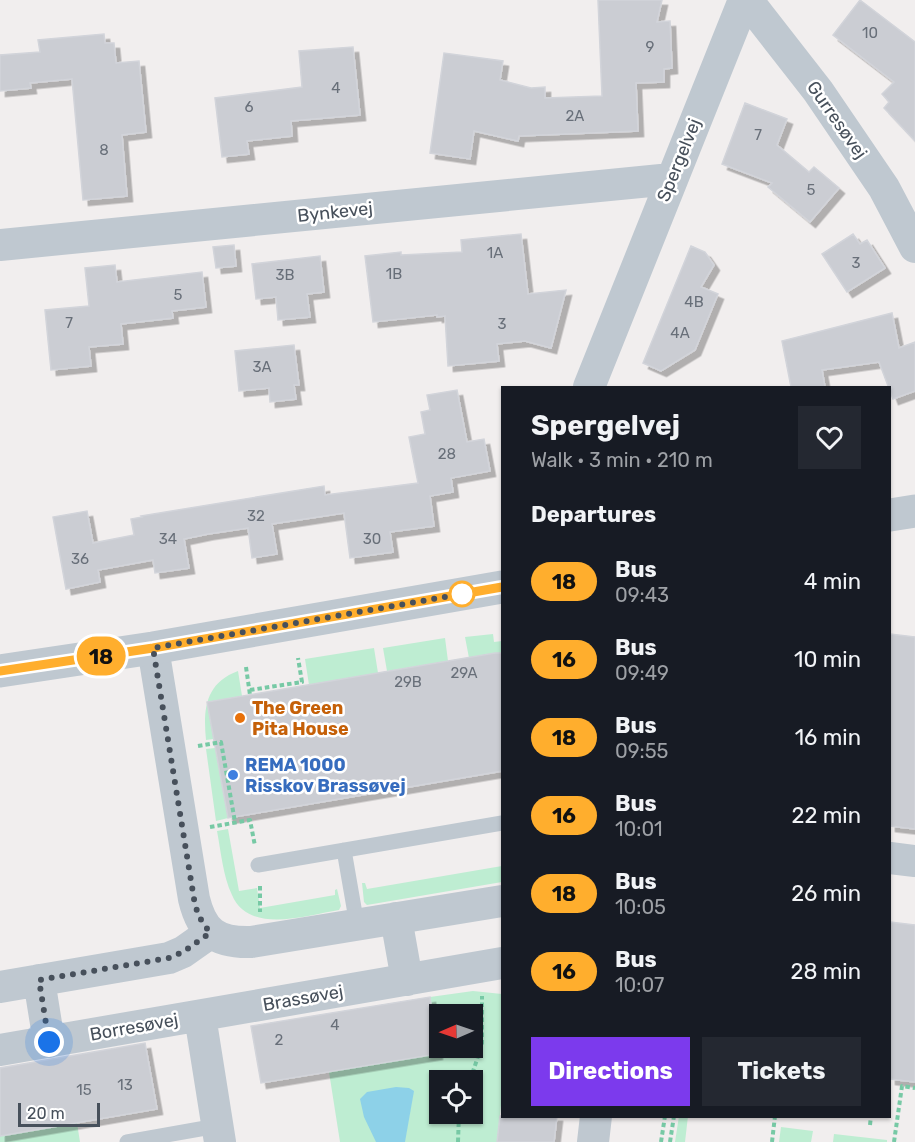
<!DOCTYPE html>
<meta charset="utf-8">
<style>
body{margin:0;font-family:Rubik,sans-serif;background:#242831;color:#f1f3f6;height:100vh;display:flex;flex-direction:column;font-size:22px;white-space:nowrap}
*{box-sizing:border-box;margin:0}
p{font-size:20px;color:#9ea1a6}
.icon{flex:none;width:33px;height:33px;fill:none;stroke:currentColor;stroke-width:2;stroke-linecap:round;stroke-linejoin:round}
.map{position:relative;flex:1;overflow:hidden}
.side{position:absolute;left:501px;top:386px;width:390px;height:732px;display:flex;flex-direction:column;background:#171b24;border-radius:0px;box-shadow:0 2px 4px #0004}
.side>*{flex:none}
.badge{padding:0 12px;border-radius:20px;font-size:21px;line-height:39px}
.needle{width:39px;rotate:268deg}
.buttons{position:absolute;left:429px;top:1004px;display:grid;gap:12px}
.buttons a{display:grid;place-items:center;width:54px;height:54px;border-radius:0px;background:#171b24;box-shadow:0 2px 4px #0004;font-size:30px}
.scale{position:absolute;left:18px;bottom:15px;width:82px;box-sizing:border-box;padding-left:6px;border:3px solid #47505b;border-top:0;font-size:16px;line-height:21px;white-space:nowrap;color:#47505b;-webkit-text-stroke:4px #fff;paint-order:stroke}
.you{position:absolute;width:30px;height:30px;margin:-15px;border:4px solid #fff;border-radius:50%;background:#1a73e8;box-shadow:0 0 0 9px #1a73e833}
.map>.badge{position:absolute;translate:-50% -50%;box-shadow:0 0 0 3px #fff}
h2{padding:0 30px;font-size:22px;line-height:54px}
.round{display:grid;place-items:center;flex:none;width:63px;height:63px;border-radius:0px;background:#242831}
.headline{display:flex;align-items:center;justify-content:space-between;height:102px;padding:0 30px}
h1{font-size:28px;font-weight:700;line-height:45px}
.action{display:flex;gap:12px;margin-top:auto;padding:12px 30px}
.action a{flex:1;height:69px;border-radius:0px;background:#7c3aed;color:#fff;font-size:24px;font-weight:700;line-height:69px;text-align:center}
.action a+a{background:#242831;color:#f1f3f6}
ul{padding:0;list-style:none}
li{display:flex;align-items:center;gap:18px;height:78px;padding:0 30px}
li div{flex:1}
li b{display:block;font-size:22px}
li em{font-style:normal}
li .badge{min-width:66px;font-weight:700;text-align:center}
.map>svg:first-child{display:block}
</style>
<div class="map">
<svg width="915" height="1142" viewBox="0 0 915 1142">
<defs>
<filter id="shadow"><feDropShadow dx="5.5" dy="5.5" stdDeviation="0" flood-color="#0004"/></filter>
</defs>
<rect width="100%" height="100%" fill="#f1eeee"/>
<!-- green -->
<path fill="#beedd2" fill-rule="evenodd" d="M493,634L494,642L502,641V653L469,658L465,637Z
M445,638L448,661L387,671L383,648Z
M374,648L378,673L309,685L305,659Z
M238,671L242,696L207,702L214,739L206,740C203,710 205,683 238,671Z
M215,748L228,818L216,821L206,749Z
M228,829L239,891L257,888L260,908L335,895V890L337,889L341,906L339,910C307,915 249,935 232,895C223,876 221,852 217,831Z
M502,866V882L367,905L364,902L362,883H365L367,889Z
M473,991L502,994V1096L497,1142H340L329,1072L437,1054L430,997ZM440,1014H472V1047H440ZM440,1080H472V1113H440Z
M679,1116H688L685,1142H675Z
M77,1123L80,1142H0V1136Z
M781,1127L813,1131L811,1142H779Z
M834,1134L887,1140V1142H833Z"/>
<!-- water -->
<path fill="#8dd1e8" d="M396,1087L409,1088L414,1091L405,1142H376L364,1117L360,1099L367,1092Z"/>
<!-- building -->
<path fill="#cbcdd3" stroke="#d2d4da" stroke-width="1.5" filter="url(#shadow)" d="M598,0H662L657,22L670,21L672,68L664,69V82L636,83L638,131L519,136L518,141L474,131L470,159L430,153L444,53L503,61L500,80L531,88L545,87V98L602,96Z
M860,0L915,42V141L884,108L889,102L882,94L894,82L833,35Z
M104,34L105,43H114L116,63L139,61L146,132L122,135L127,196L83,200L72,79L30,83L31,88L0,91V55L40,52L38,40Z
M353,47L360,115L291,121L292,136L247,141L249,154L222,157L215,98L302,87L299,51Z
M745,103L787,119L777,145L809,172L814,167L839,188L810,222L768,187L772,183L722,164Z
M521,234L528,294L566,290L551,348L525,341L497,344L499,361L448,366L445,316L437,317V315L373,322L365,256L401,252V255L462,252L461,240Z
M853,234L860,244L867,240L885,268L847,292L822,254Z
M234,245L236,266L216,268L213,247Z
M691,246L705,252L714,265L701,287L718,294L695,350L661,371L643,363Z
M320,256L324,292L307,294L310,317L278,320L276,297L256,299L252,264Z
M115,265L117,282L202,272L206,307L172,311L173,318L121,324L123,344L89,347L91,366L51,370L45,310L89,306L85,268Z
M892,313L899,348L915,342V391L893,399L879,362L822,370L825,387H791L782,341Z
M294,345L299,385H294L296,399L270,402L269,388L239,391L235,351Z
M457,390L467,442L484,439L490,471L451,478L453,492L430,496L434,526L390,532L393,552L350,558L344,513L272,524L277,554L252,558L248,528L208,534L184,539L189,568L155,573L153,560L98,570L100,582L66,589L53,517L87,511L93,543L134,535L131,519L142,517L141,516L324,486L325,495L418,483L409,437L425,434L421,412L430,410L427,395Z
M890,634L915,637V829L890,826Z
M495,653H502V771L228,818L207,702Z
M890,922L915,925V1082L890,1079Z
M430,997L437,1054L261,1083L251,1026Z
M145,1043L157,1109L0,1136V1068Z
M500,1116H557L554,1142H497Z"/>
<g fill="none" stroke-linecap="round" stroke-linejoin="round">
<!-- path -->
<path stroke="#77c9a5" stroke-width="4" stroke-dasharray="4.5 3" stroke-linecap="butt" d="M246,667L250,695
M250,690L302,682L298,658
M198,746L221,742L235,822
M210,827L250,820L255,846
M260,886V912
M470,1080L482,1045V996
M870,1125L871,1116
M458,1142L459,1113
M661,1142L665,1116
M670,1142L674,1116
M772,1142L775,1116
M894,1142L902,1086L915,1088"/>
<!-- service -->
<path stroke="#bfc8d0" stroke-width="15" d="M344,850L357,925
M258,865L502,823
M127,1142L217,1126"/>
<!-- minor -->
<path stroke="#bfc8d0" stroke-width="32" d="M747,0L818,91L884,188L915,247
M0,245L671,179
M589,387L744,0
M153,648L194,899C202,932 216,943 251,942L502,901
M890,858L915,861
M396,918L407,980
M39,980L49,1042
M0,987L169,958L183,952L210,933
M200,1016L220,1142
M0,1050L502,963
M593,1142L596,1116"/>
<!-- tertiary -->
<path stroke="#bfc8d0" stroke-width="33" d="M890,515L915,511
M0,671L153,648L502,587"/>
</g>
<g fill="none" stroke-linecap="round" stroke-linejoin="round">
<!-- line casing -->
<g stroke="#fff" stroke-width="14">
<path id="line" d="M0,671L153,648L502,587"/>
</g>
<!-- line -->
<use href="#line" stroke="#ffae2d" stroke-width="9"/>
<!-- walk -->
<path stroke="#47505b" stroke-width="6" stroke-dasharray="0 10.8" d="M49,1042L39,980L169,958L183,952L210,933L198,915L194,899L153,648L462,594"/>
</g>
<!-- markers -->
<circle fill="#fff" stroke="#ffae2d" stroke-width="3" cx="462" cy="594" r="12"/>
<circle fill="#e8710a" stroke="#fff" stroke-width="2" cx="240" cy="718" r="6"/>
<circle fill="#3f7fe0" stroke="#fff" stroke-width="2" cx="233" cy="775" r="6"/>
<g text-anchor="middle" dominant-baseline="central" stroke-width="5" stroke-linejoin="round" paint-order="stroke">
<!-- number labels -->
<g font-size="15" fill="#686f79">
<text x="870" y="33">10</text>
<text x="650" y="47">9</text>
<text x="336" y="88">4</text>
<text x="249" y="107">6</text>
<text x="575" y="116">2A</text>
<text x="758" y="135">7</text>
<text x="104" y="150">8</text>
<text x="811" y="190">5</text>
<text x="495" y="253">1A</text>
<text x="856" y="263">3</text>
<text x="394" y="274">1B</text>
<text x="285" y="275">3B</text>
<text x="178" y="295">5</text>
<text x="694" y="302">4B</text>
<text x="69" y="323">7</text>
<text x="502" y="324">3</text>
<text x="680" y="333">4A</text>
<text x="262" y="367">3A</text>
<text x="447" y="454">28</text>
<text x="256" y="516">32</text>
<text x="168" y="539">34</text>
<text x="372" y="539">30</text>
<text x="80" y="559">36</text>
<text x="464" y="673">29A</text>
<text x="408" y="682">29B</text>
<text x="335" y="1025">4</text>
<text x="279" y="1040">2</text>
<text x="125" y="1085">13</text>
<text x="84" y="1090">15</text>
</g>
<!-- street labels -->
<g font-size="18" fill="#47505b" stroke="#fff">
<text transform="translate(837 120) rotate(55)">Gurresøvej</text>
<text transform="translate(679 160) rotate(-68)">Spergelvej</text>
<text transform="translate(335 212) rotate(-6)">Bynkevej</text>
<text transform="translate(303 998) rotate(-10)">Brassøvej</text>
<text transform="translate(134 1027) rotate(-10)">Borresøvej</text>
</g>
<!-- food labels -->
<g font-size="18" font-weight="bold" fill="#c56008" stroke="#fff" text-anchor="start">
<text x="252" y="708">The Green<tspan x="252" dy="21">Pita House</tspan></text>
</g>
<!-- shop labels -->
<g font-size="18" font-weight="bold" fill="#366cbe" stroke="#fff" text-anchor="start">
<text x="245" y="765">REMA 1000<tspan x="245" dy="21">Risskov Brassøvej</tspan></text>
</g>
</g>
</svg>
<div class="buttons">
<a><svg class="needle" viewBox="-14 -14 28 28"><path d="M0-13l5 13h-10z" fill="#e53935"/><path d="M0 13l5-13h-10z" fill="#9ea1a6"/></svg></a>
<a><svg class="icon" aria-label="locate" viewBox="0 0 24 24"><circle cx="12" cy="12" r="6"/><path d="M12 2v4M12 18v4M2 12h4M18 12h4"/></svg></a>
</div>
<div class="scale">20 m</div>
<div class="you" style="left:49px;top:1042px"></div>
<b class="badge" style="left:101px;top:656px;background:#ffae2d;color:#111">18</b>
<section class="side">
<div class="headline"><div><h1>Spergelvej</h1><p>Walk · 3 min · 210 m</p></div><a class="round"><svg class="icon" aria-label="heart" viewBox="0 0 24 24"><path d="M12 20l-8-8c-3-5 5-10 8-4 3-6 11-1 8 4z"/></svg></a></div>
<h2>Departures</h2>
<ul>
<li><span class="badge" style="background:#ffae2d;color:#111">18</span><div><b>Bus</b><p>09:43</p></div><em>4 min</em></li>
<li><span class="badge" style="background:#ffae2d;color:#111">16</span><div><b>Bus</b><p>09:49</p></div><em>10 min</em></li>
<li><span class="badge" style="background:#ffae2d;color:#111">18</span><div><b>Bus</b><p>09:55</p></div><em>16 min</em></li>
<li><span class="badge" style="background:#ffae2d;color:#111">16</span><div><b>Bus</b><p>10:01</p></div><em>22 min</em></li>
<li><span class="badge" style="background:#ffae2d;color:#111">18</span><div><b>Bus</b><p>10:05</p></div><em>26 min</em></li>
<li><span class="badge" style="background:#ffae2d;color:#111">16</span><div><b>Bus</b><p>10:07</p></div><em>28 min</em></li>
</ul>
<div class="action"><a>Directions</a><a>Tickets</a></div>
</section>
</div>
